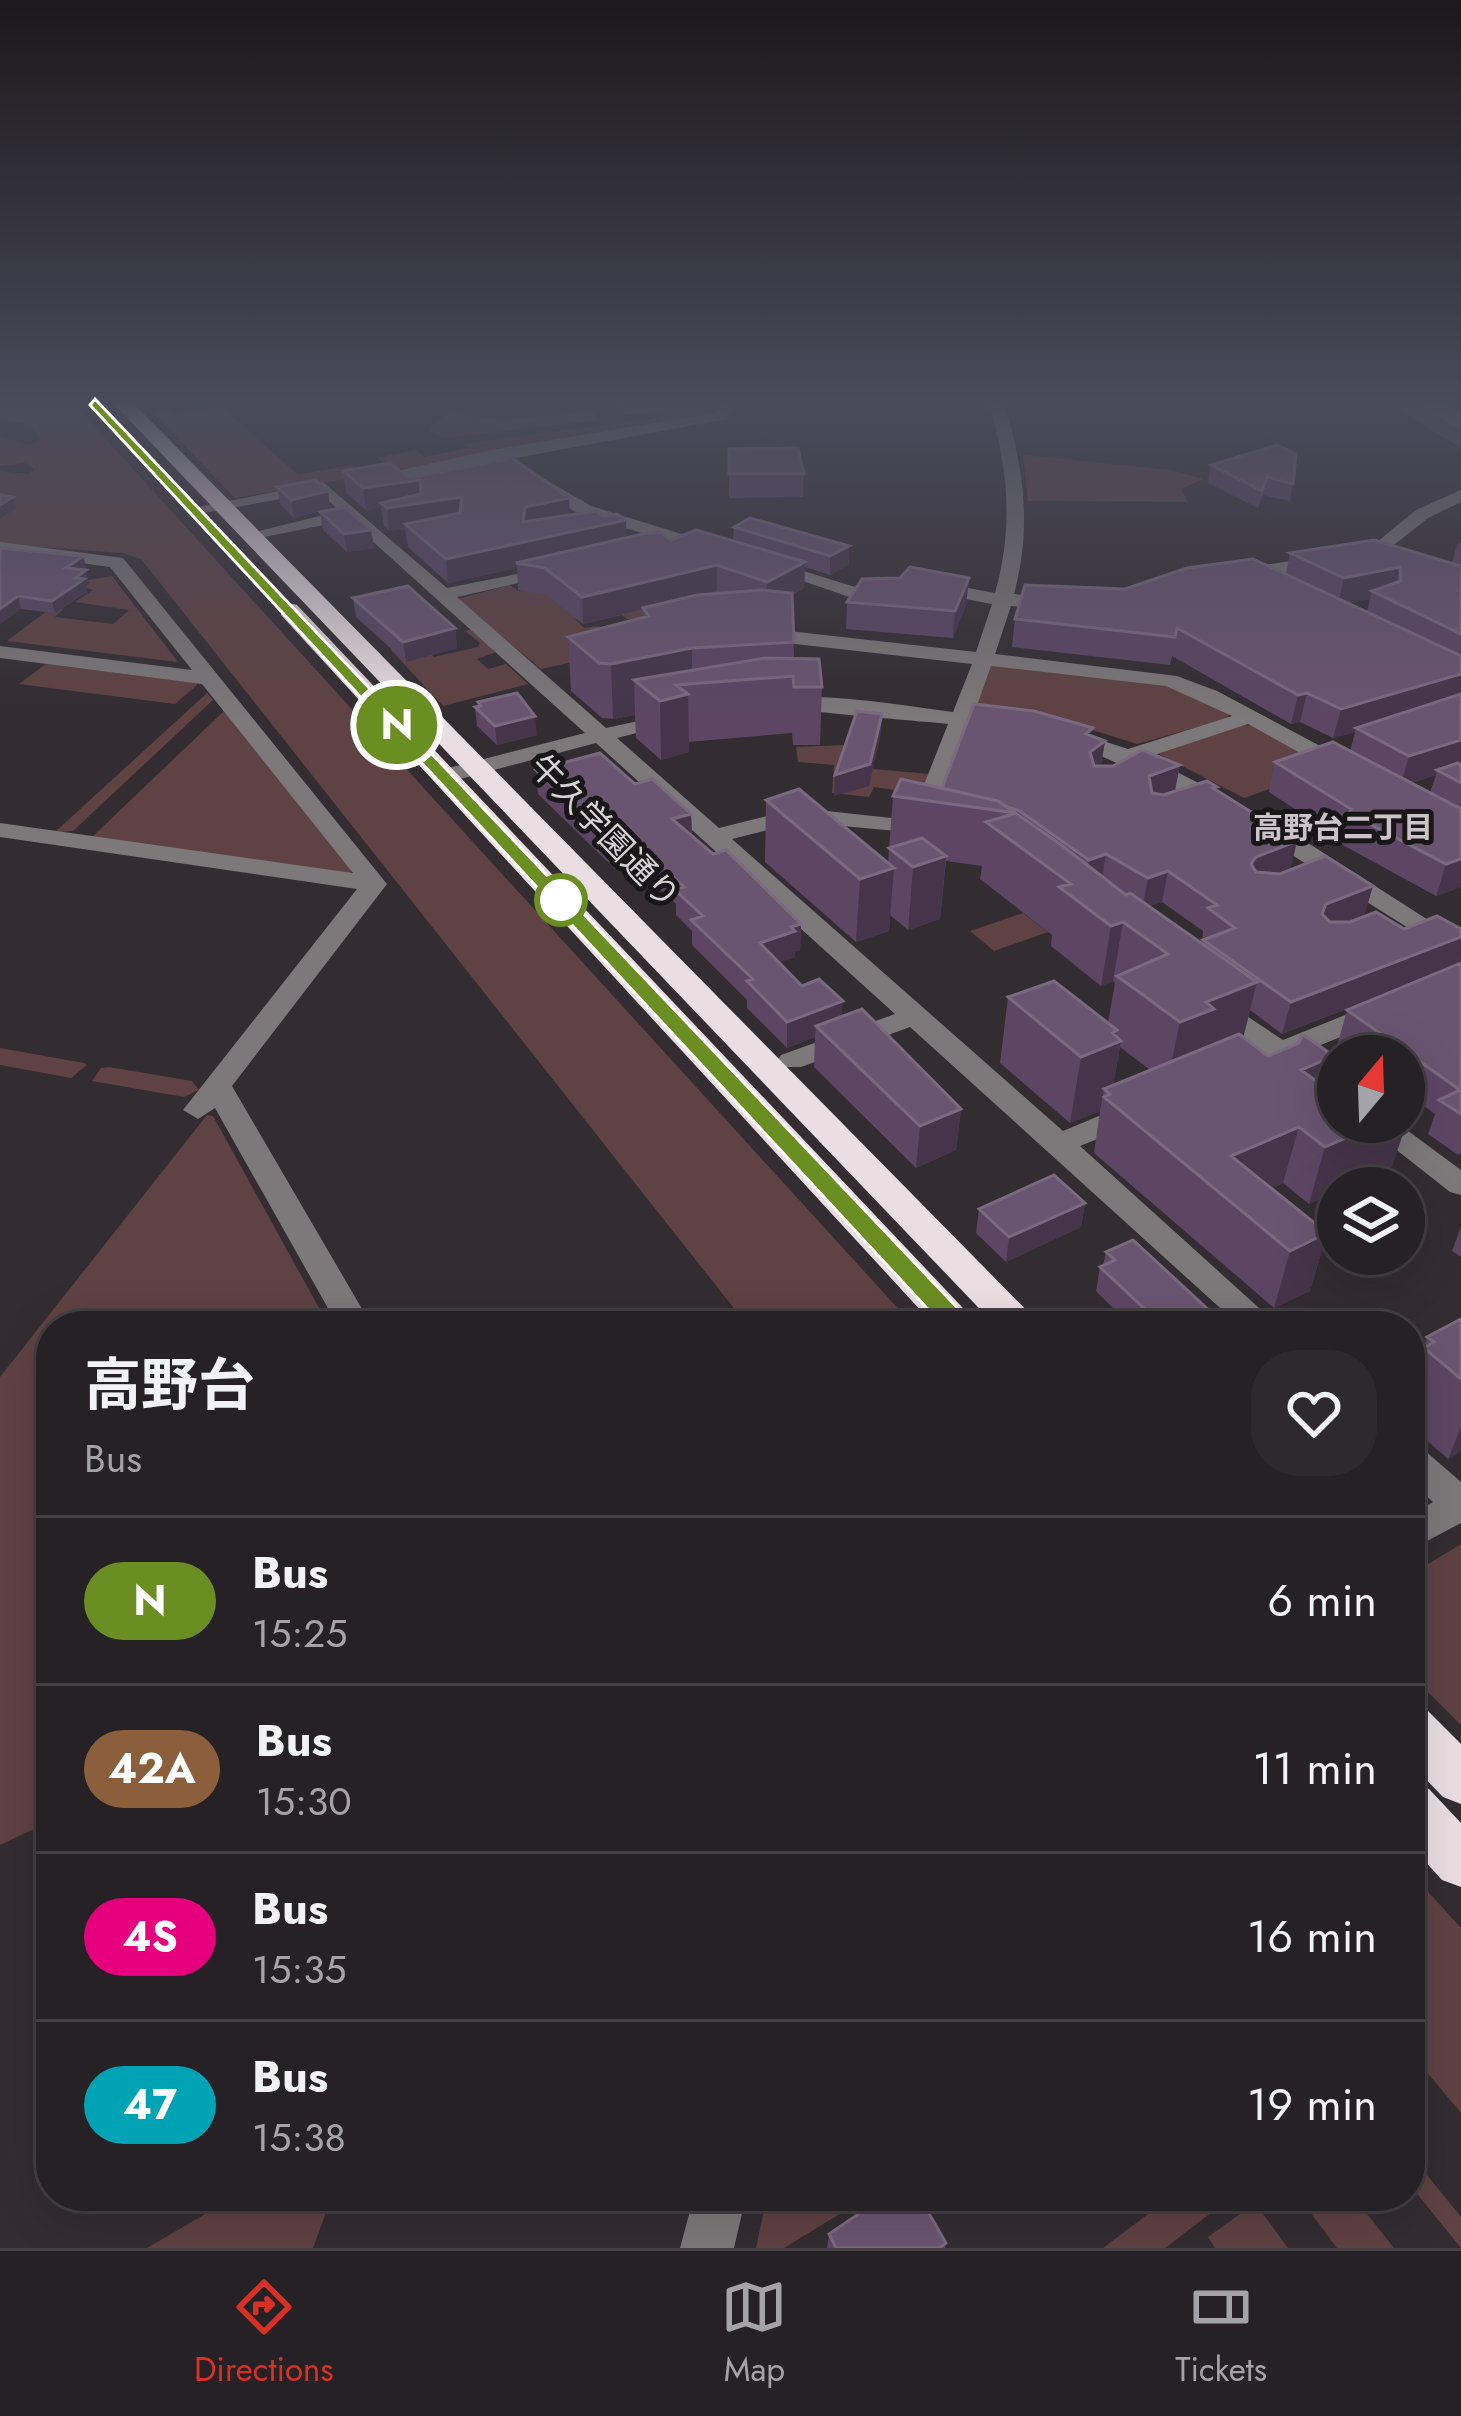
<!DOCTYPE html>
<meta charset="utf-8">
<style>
body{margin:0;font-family:Jost,"Noto Sans JP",sans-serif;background:#2e292d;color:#f1f3f6;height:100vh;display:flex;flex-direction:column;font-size:45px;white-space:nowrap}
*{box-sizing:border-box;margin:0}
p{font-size:39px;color:#a4a3a7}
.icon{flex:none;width:66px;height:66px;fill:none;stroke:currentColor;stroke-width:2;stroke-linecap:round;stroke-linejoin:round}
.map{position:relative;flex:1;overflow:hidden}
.side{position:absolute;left:36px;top:1311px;width:1389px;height:900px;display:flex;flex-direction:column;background:#262125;border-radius:48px;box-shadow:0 12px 48px #0002,0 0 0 3px #423e42}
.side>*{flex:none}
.badge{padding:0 24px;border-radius:39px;font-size:42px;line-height:78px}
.needle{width:78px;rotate:19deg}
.fabs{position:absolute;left:1317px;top:1035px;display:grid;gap:24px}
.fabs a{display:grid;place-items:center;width:108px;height:108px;border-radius:50%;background:#262125;box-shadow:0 12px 48px #0002,0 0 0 3px #423e42;font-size:60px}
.map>.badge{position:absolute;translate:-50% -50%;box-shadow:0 0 0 6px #fff}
.round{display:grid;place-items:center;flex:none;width:126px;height:126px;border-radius:48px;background:#2e292d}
.overview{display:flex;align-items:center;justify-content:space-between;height:204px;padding:0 48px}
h1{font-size:57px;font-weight:700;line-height:90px}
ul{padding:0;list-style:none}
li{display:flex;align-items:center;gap:36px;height:168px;padding:0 48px;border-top:3px solid #423e42}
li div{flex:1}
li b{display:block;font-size:45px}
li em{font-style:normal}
li .badge{min-width:132px;font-weight:700;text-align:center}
.menu{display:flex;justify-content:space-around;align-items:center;height:168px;border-top:3px solid #423e42;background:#262125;font-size:33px;color:#a4a3a7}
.menu a{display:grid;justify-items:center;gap:6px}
.menu .active{color:#d93025}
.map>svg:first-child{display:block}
</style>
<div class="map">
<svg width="1461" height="2248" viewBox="0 0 1461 2248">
<rect width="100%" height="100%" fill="#332c31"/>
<!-- green -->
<path fill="#5f4243" d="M0,402H72L914,1326H748L141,559L122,553L0,544V471L29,474L35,470L25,463L0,466V436L27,445L40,441L32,425L0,419Z
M622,402H715L712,414L403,469L388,467L377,458L416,450L424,457L469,448L463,444L666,417L661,411L614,416Z
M222,407L298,475L351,465L363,472L357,477L235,498L153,413L169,411L173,415Z
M592,411L599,420L444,438L427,430L449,412L500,420Z
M1023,455L1171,470L1203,479L1181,489L1188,502L1028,501Z
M112,576L178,662L7,641L51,608L63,609L55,617L113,624L129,610L75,602L93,590L85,587L90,582L82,581Z
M510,585L518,591L543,586L622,612L683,604L633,623L619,613L575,619L584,628L599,626L612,638L668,641L541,669L457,599Z
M472,629L496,652L477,659L488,669L506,664L528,684L443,706L390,649L419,642L434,657L478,647L480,643L465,631Z
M989,663L1174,686L1230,712L1227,719L1137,744L1086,728L974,710Z
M46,664L197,683V685L175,704L19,684Z
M207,693L213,700L73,831L55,832Z
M224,711L354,868L350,873L92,837Z
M1245,725L1255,726L1330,768L1244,798L1155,752Z
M846,745L841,766L929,774L922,794L874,787L869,797L832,793L834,765L798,762L796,747Z
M1023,913L1048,932L994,951L970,931Z
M0,1048L84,1063L87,1065L71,1078L0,1065Z
M109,1067L192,1081L199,1090L184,1097L92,1081L101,1068Z
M207,1115L213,1116L329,1326H51V1821L0,1845V1377Z
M1461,1544V1725L1410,1674V1575Z
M1410,1872L1461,1928V2113L1410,2052Z
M1410,2154L1461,2217V2248L1410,2185Z
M236,2196H332L313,2248H147Z
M767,2196H869L784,2248H756Z
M1172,2196H1233L1165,2248H1103Z
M1322,2196H1353L1394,2248H1337L1307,2208Z
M1255,2203L1288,2248H1215L1208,2237Z"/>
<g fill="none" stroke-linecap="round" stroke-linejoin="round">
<!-- minor -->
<path fill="#7d7879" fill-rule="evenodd" d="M715,402H731L727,419L510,459L591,506L717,545L720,549L711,554L579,514L492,462L363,485L355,480L492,450L715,413Z
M989,402H1004C1024,469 1032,526 1014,594L1057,598L1067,604L1057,610L1011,606L995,654L1177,676L1217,691L1354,764V774H1338L1248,724L1148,757L1280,825L1461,941V961L1214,806L1058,737L1069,730L1128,749L1232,716L1166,686L991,666L974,714L1004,717L1015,724L1004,731L969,726L932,823L944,830L940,835L799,822L732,839L1063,1131L1125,1105H1147L1151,1112L1147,1119L1080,1146L1279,1326H1240L910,1027L801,1067H781L777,1061L781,1055L895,1014L596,743L445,783L437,781V771L585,733L349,520L264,537L255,532L340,511L319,492L193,515L184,510L323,482L447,588L562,565V573L457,597L606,728L684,711V721L617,738L719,828L799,808L910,820L948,724C923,721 781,711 772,704C795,686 919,708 953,712L972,664L752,639L742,633L752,627L976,652L992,604L907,588L890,600L867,603L759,566L768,560L868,591L904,576L995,593C1014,525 1008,469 989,402Z
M1461,490V502L1428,518L1375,560L1360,556L1416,510Z
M0,542L123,558L387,884L232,1086L372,1326H338L215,1108L198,1119L183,1110L357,889L0,837V823L353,873L202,684L0,658V646L192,670L110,567L0,552Z
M1328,555L1334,557V565L1233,582L1224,576L1233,570Z
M1215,995L1283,1040L1370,1005H1390L1394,1011L1390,1017L1301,1053L1338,1080V1103L1276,1062L1264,1060L1262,1051L1205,1009L1201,1003Z
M1361,1122H1396L1461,1170V1195L1450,1192Z
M1410,1444L1423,1449L1461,1482V1523L1410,1550V1515L1433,1502L1410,1481Z
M694,2196H746L734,2248H680Z"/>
<!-- highway -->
<path fill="#eadee2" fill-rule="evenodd" d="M112,402H132L1042,1326H996Z
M289,603L297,605L980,1326H935L281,615V605Z
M1410,1704L1428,1711L1461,1744V1804L1443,1797L1410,1763Z
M1410,1782L1429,1789L1461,1823V1887L1442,1880L1410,1845Z"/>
</g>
<!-- wall -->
<path fill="#5c4664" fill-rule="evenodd" d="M1386,402H1461V448Z
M729,449L804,474L803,497L729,498Z
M1211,465L1293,484L1290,501L1263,495L1258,508L1208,483Z
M343,471L409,478L570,515L627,537L733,541L734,527L750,518L849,564L830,575L805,567L804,588L792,595L794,659L822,687L820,745H793L792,733L688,742L689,752L661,760L636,738L635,715L613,719L602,718L571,691L568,637L643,617V610L583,624L547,595L518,590L517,568L448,583L408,547L405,529L389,531L384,526L381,508L366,510L346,493Z
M277,487L328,491L330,509L294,518L280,504Z
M320,512L371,530L374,548L347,552L323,530Z
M1461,542V887L1436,896L1341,844L1342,840L1269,792L1275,762L1350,752L1355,732L1333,738L1300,722L1291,724L1172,656L1170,665L1012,647L1015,619L1125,589L1286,574L1290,553L1452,563L1457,545ZM1370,599L1367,612L1348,603ZM1436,775L1430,793L1411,783Z
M0,548L83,556L86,568L85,569L89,582L86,585L87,592L55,613L21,609L0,624Z
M969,578L966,605L953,638L846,629L847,602Z
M353,598L455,628L457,648L406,662L356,617Z
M478,702L537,735L497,745L477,726L475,707L479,706Z
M1092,736L1105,741L1101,766L1180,765L1175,791L1217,787L1216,790L1297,841L1290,870L1364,917L1404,929H1460L1461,926V959L1459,964L1461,963V1153L1458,1155L1428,1134L1435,1114L1404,1091V1056H1356L1338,1043L1347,1010L1416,982L1282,1034L1250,1010L1243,1038L1268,1056L1325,1088L1338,1122L1411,1110L1392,1166L1309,1204L1283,1183L1272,1188L1327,1233L1310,1291L1274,1308L1094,1153L1100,1111L1070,1123L1000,1063L1008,997L1108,1023L1115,983L1113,981L1101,986L1051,946L1052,935L980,879L982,866L946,861L940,919L908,930L890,915L889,931L856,942L765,862L766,800L888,863L893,796L942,788ZM1162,902L1203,931L1202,944L1149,906ZM1120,1047L1150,1070L1113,1085Z
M536,770L635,784L691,814L692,836L801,924L800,950L795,951V957L779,962L802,986L961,1109L956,1150L916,1168L814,1067L815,1037L787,1048L747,1008V1000L692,945V931L676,915V904L633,865L615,869L538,794Z
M1085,1203L1081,1227L1006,1262L976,1233L979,1209Z
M1461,1227V1257L1452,1251Z
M1106,1252L1226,1326H1131L1096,1291L1100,1267L1103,1265Z
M1461,1319V1451L1448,1459L1410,1426V1382L1427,1337Z
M829,2234L946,2243L945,2248H827Z"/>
<!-- shaded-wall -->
<path fill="#46354a" d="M420,480L423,503H381V508L366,510L363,488Z
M328,491L330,509L294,518L291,500Z
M13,497L16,508L0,519V505Z
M462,497L464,520L405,524V529L389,531L387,508Z
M569,498L570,521L626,520L627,543L516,563L517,568L448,583L446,559L523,522L525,507Z
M371,530L374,548L347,552L344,534Z
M849,546V564L830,575V556Z
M83,556L86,568L70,580L66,568Z
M805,562L804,588L766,608L767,582Z
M717,565V591L583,624L582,597Z
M1400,567L1393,594L1372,591L1370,599L1338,605L1344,578Z
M86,570L89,582L86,585L87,592L55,613L52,601Z
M969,578L966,605L953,638L955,611Z
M18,596L21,609L0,624V609Z
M455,628L457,648L406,662L403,642Z
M692,648V683L676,685L688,694L689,752L661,760L660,701L634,680L635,715L613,719L611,664Z
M1461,674V700L1356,728L1355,732L1333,738L1341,709Z
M1307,693L1300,722L1291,724L1298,695Z
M882,714L881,734L869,786L834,796L835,775Z
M535,716L537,735L497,745L495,726Z
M1461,740V767L1437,770L1436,775L1400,786L1409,756Z
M1105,741L1100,770L1085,781L1090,752Z
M1180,765L1174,794L1144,805L1149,776Z
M691,814L692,838L672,819Z
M632,840L633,865L615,869L614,844Z
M1297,841L1290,871L1244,895L1251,864L1256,857Z
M1106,854L1101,884L1084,890L1089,860Z
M946,856L940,919L908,930L913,867Z
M1461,859V887L1436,896L1446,864Z
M894,868L889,931L856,942L860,879Z
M1168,871L1162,902L1142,909L1148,878Z
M1373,886L1364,917L1314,946L1326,904Z
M1123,922L1113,981L1101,986L1111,926Z
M801,924L800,950L795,951V957L759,969L760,943Z
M1461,937V959L1459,965L1282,1034L1291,1002Z
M1257,982L1242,1042L1167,1083L1180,1022L1206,1002Z
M843,1001L841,1027L816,1026L815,1037L787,1048V1022Z
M1117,1030L1114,1043L1121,1041L1110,1102V1094L1104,1089L1100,1111L1070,1123L1081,1057Z
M1334,1056L1318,1111L1301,1070Z
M961,1109L956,1150L916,1168L920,1126Z
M1411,1110L1392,1166L1343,1188H1338V1190L1309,1204L1325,1147L1382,1122H1404V1112Z
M1299,1127L1283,1183L1234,1205L1231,1156Z
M1085,1203L1081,1227L1006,1262L1009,1237Z
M1327,1233L1310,1291L1274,1308L1290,1251Z
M1461,1427V1451L1448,1459Z"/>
<!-- building -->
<path fill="#6a5570" stroke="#7b6980" stroke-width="3" d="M1417,402H1438L1461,414V429Z
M1277,445L1296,454L1293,484L1267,477L1262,491L1211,465Z
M798,448L804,474H729V449Z
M512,458L569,498L525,507L523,522L596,511L603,516L617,514L626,520L446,559L405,524L460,513L462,497L387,508L381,503L421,494L420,480L363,488L343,471L390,463L409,478Z
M315,480L328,491L291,500L277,487Z
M0,495L13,497L0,505Z
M345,507L371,530L344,534L320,512Z
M750,518L849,546L830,556L734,527Z
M696,530L805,562L767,582L717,565L582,597L545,568L516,563L647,533L660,532L671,540Z
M1374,540L1461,566V634L1372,591L1401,581L1400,567L1344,578L1290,553Z
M0,548L83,556L66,568L86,570L75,578L84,579L52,601L18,596L0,609Z
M1253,559L1461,656V674L1341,709L1307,693L1298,695L1177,628L1175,637L1015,619L1025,585L1125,589L1187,568Z
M910,567L969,578L955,611L847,602L862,579L900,578Z
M408,586L455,628L403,642L353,598Z
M761,590L792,593L794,642L692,648L611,664L599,663L568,637L649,616L643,608L697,595Z
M765,658L819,659L822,687H794L793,676L676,685L688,694L660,701L634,680Z
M517,693L535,716L495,726L475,707L481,706L478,702Z
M1461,694V740L1409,756L1356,728Z
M974,704L1034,711L1093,728L1086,734L1105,741L1090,752L1094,766H1113L1142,750L1180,765L1149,776L1152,793L1163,795L1207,781L1217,787L1213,788L1297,841L1256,857L1251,864L1256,872L1280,874L1325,856L1373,886L1326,904L1322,914L1330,922H1350L1376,912L1404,929L1437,916L1461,929V937L1291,1002L1203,940L1235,928L1208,908L1217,905L1168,871L1148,878L1106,854L1089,860L1018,810L1007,807L998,801L942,788Z
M857,711L882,714L870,764L835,775Z
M1333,742L1461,809V859L1446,864L1349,813L1351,809L1275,762Z
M600,753L635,784L652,779L691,814L672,819L713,854L726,850L801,924L791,927L795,931L760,943L802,986L819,979L843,1001L787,1022L747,981L753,979L691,920L703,916L675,890L684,887L632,840L614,844L536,770Z
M1458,763L1461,765V783L1437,770Z
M901,779L998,801L1060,844L1126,895L1130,893L1257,982L1206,1002L1214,1009L1180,1022L1117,976L1168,954L1123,922L1111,926L1059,887L1071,884L986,822L1016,813L893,796Z
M799,789L894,868L860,879L766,800Z
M922,838L946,856L913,867L889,848Z
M1461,963V1114L1439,1100L1460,1090L1347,1010Z
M1054,981L1117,1030L1113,1033L1121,1041L1081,1057L1008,997Z
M862,1009L961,1109L920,1126L816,1026Z
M1239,1034L1268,1056L1299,1043L1302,1034L1334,1056L1301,1070L1338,1097V1122H1382L1325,1147L1299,1127L1231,1156L1327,1233L1290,1251L1104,1097L1110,1094L1104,1089Z
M1054,1175L1085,1203L1009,1237L979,1209Z
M1133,1240L1226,1326H1163L1100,1267L1115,1260L1106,1252Z
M1461,1319V1379L1424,1348L1434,1342L1427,1337Z
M885,2196H919L946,2243L939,2248H836L829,2234Z"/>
<!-- sky -->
<linearGradient id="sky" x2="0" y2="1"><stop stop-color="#1c181b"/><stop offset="0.56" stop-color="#4a4b5a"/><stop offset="1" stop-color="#4a4b5a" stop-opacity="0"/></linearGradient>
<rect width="1461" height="717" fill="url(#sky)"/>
<!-- line -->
<path fill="#6b8e23" stroke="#fff" stroke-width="3" d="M95,399L968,1319L972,1326L968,1333H950L90,405Z"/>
<!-- markers -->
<circle fill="#fff" stroke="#6b8e23" stroke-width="6" cx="561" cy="900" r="24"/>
<g text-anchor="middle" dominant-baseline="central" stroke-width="10" stroke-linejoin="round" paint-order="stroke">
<!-- far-neighbourhood labels -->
<g font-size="30" font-weight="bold" fill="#ccc3c9" stroke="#191618">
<text x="1343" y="827">高野台二丁目</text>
</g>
<!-- street labels -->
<g font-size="33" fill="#d8d3d7" stroke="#191618">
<text transform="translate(605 831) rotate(46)">牛久学園通り</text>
</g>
</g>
</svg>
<div class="fabs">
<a><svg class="needle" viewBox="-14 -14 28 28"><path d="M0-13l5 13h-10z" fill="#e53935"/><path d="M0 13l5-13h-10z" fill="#a4a3a7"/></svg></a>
<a><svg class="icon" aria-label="layers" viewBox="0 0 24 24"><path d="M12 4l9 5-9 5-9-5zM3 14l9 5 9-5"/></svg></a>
</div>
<b class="badge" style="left:397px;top:725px;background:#6b8e23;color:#fff">N</b>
<section class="side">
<div class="overview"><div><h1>高野台</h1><p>Bus</p></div><a class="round"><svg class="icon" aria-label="heart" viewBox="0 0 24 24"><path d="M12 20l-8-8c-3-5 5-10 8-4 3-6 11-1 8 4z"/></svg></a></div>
<ul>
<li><span class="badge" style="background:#6b8e23;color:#fff">N</span><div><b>Bus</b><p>15:25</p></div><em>6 min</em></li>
<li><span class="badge" style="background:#8b5e3c;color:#fff">42A</span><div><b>Bus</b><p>15:30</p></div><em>11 min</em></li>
<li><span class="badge" style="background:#e6007e;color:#fff">4S</span><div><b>Bus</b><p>15:35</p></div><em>16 min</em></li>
<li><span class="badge" style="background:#00a3b4;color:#fff">47</span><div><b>Bus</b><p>15:38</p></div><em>19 min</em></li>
</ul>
</section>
</div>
<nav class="menu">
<a class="active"><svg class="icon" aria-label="directions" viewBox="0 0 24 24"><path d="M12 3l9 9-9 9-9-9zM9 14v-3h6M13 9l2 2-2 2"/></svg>Directions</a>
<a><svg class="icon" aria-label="map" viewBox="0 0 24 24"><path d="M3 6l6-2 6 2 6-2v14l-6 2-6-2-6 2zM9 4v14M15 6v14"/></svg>Map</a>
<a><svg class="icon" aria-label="tickets" viewBox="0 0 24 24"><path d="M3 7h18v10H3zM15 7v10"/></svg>Tickets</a>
</nav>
